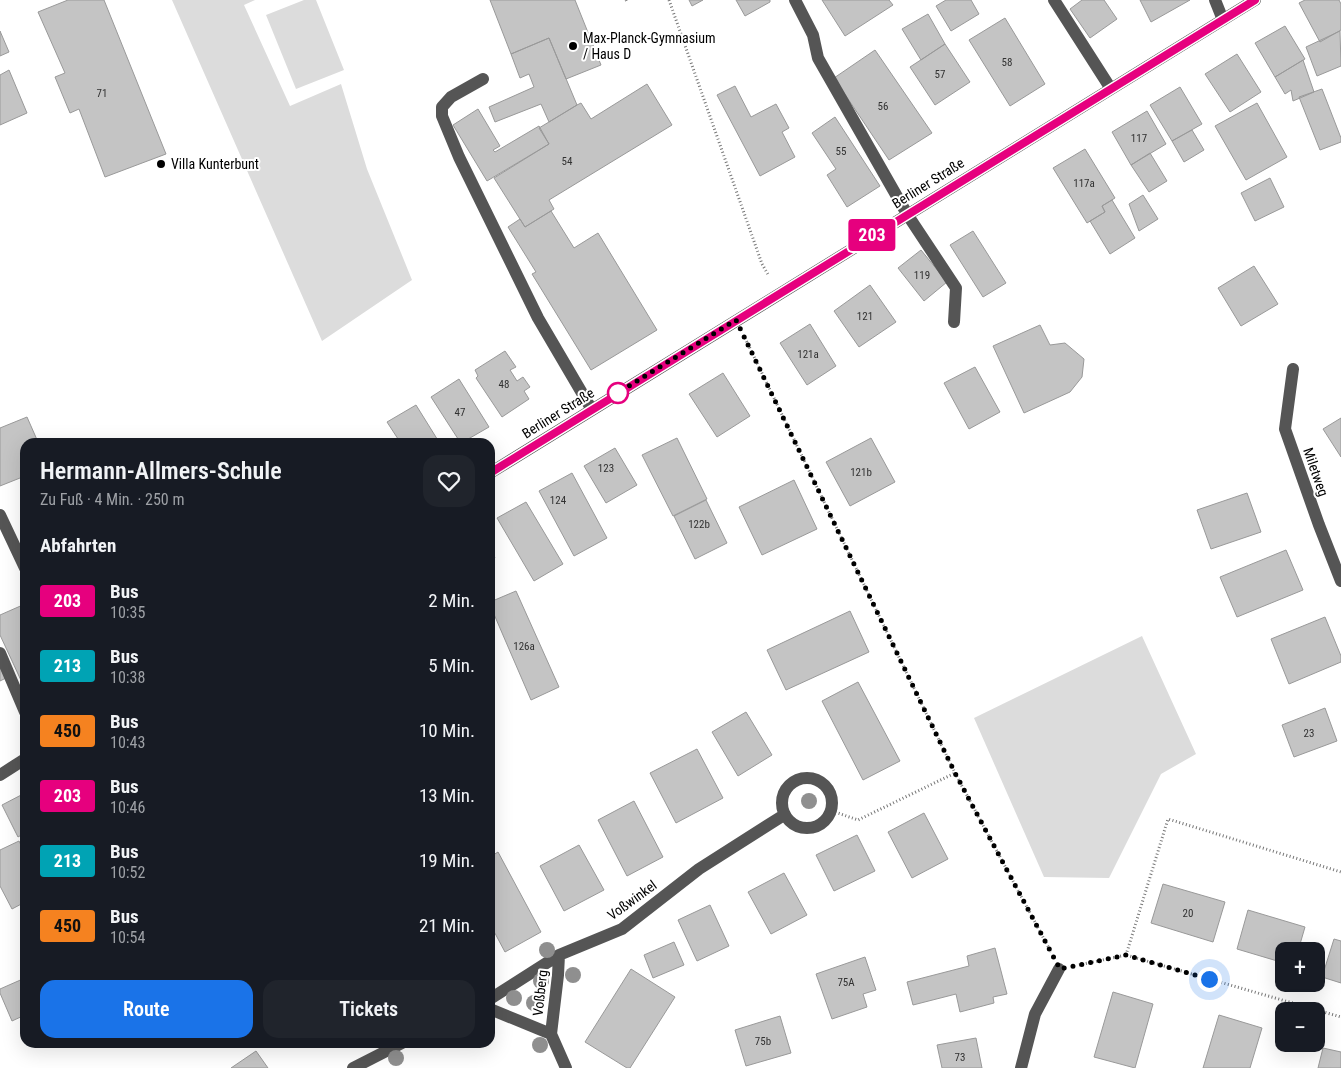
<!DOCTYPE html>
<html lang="de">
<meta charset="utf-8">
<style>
body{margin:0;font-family:"Roboto Condensed",sans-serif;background:#20242c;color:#f1f3f6;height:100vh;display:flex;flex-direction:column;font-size:19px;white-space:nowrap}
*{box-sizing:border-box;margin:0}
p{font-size:16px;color:#9ea1a6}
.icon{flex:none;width:28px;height:28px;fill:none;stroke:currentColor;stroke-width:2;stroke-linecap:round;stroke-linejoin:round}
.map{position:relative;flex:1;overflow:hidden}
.drawer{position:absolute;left:20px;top:438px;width:475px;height:610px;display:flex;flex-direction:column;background:#171b24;border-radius:15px;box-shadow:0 5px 20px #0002}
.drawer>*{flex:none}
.badge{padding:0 10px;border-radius:4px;font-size:18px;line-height:32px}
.controls{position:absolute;left:1275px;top:942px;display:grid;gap:10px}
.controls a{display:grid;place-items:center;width:50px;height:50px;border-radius:10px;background:#171b24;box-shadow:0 5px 20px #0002;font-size:25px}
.you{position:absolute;width:25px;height:25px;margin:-12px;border:4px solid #fff;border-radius:50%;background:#1a73e8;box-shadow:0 0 0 8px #1a73e833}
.map>.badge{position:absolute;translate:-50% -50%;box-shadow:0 0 0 2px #fff}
h2{padding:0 20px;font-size:19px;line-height:45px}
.round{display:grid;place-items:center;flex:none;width:52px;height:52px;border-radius:15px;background:#20242c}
.overview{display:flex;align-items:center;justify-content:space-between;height:85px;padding:0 20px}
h1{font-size:24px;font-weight:600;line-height:38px}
.primary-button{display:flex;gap:10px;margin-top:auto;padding:10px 20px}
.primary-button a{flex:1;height:58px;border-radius:15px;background:#1a73e8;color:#fff;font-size:20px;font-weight:600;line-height:58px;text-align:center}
.primary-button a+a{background:#20242c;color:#f1f3f6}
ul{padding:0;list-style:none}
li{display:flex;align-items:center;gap:15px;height:65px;padding:0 20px}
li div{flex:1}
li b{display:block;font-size:19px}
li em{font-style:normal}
li .badge{min-width:55px;font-weight:700;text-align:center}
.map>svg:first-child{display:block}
</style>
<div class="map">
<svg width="1341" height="1068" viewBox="0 0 1341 1068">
<rect width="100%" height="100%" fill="#fff"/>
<!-- green -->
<path fill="#dcdcdc" d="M172,0H255L244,5L290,106L341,84L367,169L412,280L322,341Z
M304,0H316L344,70L296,89L266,15Z
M1142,636L1196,754L1161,774L1109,878L1044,877L974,718Z"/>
<!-- building -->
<path fill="#c4c4c4" stroke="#999" d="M68,0H104L166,154L105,177L79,109L70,113L55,77L65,73L38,12Z
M490,0H575L601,65L566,79L549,38L511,54Z
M689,0H703L692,6Z
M736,0H770V2L745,16Z
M822,0H889L893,5L845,36Z
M946,0H971L979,14L951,31L936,6Z
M1082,0H1104L1117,19L1090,38L1070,9Z
M1140,0H1190L1151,22Z
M1305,0H1339L1341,4V30L1320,42L1299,3Z
M928,14L945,44L921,60L902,29Z
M1005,18L1045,84L1010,106L969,40Z
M1285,26L1305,59L1275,77L1255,43Z
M0,31L9,52L0,56Z
M1340,31L1341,66L1317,76L1306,47Z
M549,38L577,105L549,122L541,104L495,122L489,107L534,87L529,74L520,78L511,54Z
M945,44L970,82L935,105L910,67Z
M875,50L932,133L889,160L834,78Z
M1237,54L1261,92L1230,112L1205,74Z
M1303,60L1314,92L1293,101L1291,90L1285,94L1275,77Z
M9,70L27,113L0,125V75Z
M647,84L672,125L549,200L554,209L525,227L494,178L549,144L539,128L577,105L581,103L591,119Z
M735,86L751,117L776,104L789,128L782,132L795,157L760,176L717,95Z
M1180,87L1202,124L1172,141L1150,105Z
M1322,89L1341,138V142L1320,150L1299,97Z
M1257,103L1287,157L1246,180L1215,126Z
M478,109L500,146L493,150L495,152L539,126L549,144L487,181L453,125Z
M1147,111L1166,144L1131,165L1112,132Z
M835,117L880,186L847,207L827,175L836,169L812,133Z
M1192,130L1204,150L1184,162L1172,141Z
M1085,149L1115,198L1102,206L1105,212L1087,223L1053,168Z
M1150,153L1167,181L1149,192L1131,165Z
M1270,178L1284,207L1255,221L1241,193Z
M1143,195L1158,219L1139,231L1129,204Z
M1112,200L1135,238L1110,254L1090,221L1105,212L1102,206Z
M551,211L574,248L598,233L657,330L591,370L532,274L536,272L508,227L520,219L525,227Z
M973,231L1006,283L983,297L950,245Z
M921,250L947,282L924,301L898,268Z
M1254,266L1278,304L1241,326L1218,288Z
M870,285L896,322L859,347L834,311Z
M810,324L836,366L807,385L780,343Z
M1040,325L1050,345L1065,343L1084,359L1082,377L1070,392L1024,413L993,346Z
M505,351L516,367L510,370L517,381L523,377L530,387L524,391L529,399L502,417L476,378L478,376L475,370Z
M975,367L1000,412L969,429L944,383Z
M723,373L750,416L717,437L689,394Z
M459,379L489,427L463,442H460L431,397Z
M416,405L439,442H400L387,422Z
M27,417L38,442H25V476L0,486V428Z
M1341,418V457L1323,429Z
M677,438L707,499L673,516L642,455Z
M871,438L895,482L850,506L826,462Z
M615,448L637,485L606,503L584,466Z
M572,473L607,538L574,556L539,491Z
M794,480L817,529L762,555L739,507Z
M1247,493L1261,532L1211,549L1197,510Z
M706,500L727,543L695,559L674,516Z
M526,502L563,564L534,581L497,518Z
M490,549L495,558L490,561Z
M1286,550L1303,590L1237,617L1220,577Z
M516,591L559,687L531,700L490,605V602Z
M25,604V689L0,635V615Z
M850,611L869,652L786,690L767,650Z
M1325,617L1341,656V662L1289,684L1271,639Z
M0,668L6,678L0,681Z
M858,682L900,761L863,780L822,701Z
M1325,708L1337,741L1294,757L1282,725Z
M746,712L772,755L738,776L712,732Z
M697,749L723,798L676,823L650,773Z
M25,793V833L18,837L2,805Z
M634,801L663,857L627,876L598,820Z
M924,813L948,859L912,878L888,832Z
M857,835L875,871L834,891L816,855Z
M19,841L25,853V902L12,909L0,886V850Z
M579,845L604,890L564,911L540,866Z
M498,852L541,932L505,952L490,924V857Z
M784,873L807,915L771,934L748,892Z
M1163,884L1225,902L1213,942L1151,923Z
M710,905L729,946L697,961L678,920Z
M1248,910L1305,927L1298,951H1284V963L1237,949Z
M1334,939L1341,941V983L1322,977Z
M674,942L684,965L653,978L644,955Z
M995,948L1007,994L993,997L994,1003L960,1012L956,994L913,1005L907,982L969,966L967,956Z
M865,957L876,990L863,994L867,1007L832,1019L816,974Z
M631,969L675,997L630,1068H627L585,1042Z
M25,978V1015L12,1021L0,993V989Z
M1113,992L1153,1004L1135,1068L1094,1057Z
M1219,1015L1262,1028L1250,1068H1203Z
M780,1016L791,1053L746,1066L735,1030Z
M976,1038L982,1068H942L937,1045Z
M1323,1048L1341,1052V1068H1318Z
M256,1051L268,1068H231Z"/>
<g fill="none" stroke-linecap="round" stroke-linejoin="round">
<!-- path -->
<path stroke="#777" stroke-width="3" stroke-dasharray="1 2.5" stroke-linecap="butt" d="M626,0L627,2
M669,0L762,264L769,276
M745,338L955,773L1051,952
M832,811L858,820L955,773
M1126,955L1168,819L1341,872
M1079,965L1126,955L1341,1017"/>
<!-- minor -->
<path stroke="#555" stroke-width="12" d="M795,0L813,35L818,58L907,214L956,288L954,322
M1054,0L1111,89
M1215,0L1223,20
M483,79L451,97L442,107V116L459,157L538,318L592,410
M1293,369L1285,429L1319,525L1341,581
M490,473L1255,0
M0,515L25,568
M0,653L25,712
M0,775L25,759
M782 803a25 25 0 1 1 50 0a25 25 0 1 1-50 0Z
M490,999L559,955L622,929L699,869L784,815
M490,1009L551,1034L566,1068
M551,1034L558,975L559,955
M353,1068L404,1042
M1021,1068L1035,1014L1059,969"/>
</g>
<!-- trees -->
<g fill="#8f8f8f">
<circle cx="809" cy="801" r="8"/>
<circle cx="547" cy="950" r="8"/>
<circle cx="573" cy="975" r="8"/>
<circle cx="541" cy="981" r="8"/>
<circle cx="514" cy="998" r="8"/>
<circle cx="534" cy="1003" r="8"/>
<circle cx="540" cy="1045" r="8"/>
<circle cx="396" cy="1058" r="8"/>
</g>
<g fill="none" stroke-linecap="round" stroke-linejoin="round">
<!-- line casing -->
<g stroke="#fff" stroke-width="11">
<path id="line" d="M490,473L1255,0"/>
</g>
<!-- line -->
<use href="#line" stroke="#e6007e" stroke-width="8"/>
<!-- walk -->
<path stroke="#000" stroke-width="5" stroke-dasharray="0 9" d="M618,393L616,394L736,320L955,773L1060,969L1126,955L1209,979"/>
</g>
<!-- markers -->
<g fill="#000" stroke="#fff" stroke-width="2">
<circle cx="573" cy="46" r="5"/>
<circle cx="161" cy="164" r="5"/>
</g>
<circle fill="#fff" stroke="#e6007e" stroke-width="2.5" cx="618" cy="393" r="10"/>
<g text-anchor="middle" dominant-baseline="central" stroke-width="4" stroke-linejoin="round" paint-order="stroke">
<!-- number labels -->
<g font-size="11" fill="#313131">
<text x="1007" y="62">58</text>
<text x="940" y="74">57</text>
<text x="102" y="93">71</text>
<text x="883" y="106">56</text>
<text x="1139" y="138">117</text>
<text x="841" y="151">55</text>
<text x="567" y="161">54</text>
<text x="1084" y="183">117a</text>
<text x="922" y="275">119</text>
<text x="865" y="316">121</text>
<text x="808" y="354">121a</text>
<text x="504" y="384">48</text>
<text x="460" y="412">47</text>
<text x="606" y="468">123</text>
<text x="861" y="472">121b</text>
<text x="558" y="500">124</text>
<text x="699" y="524">122b</text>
<text x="524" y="646">126a</text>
<text x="1309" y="733">23</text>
<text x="1188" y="913">20</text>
<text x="846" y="982">75A</text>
<text x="763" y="1041">75b</text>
<text x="960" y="1057">73</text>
</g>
<!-- poi labels -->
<g font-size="14" fill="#000" stroke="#fff" text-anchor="start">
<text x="583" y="38">Max-Planck-Gymnasium<tspan x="583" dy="16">/ Haus D</tspan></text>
<text x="171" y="164">Villa Kunterbunt</text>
</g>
<!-- street labels -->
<g font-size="14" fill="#000" stroke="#fff">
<text transform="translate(928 183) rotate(-32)">Berliner Straße</text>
<text transform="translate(558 413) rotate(-32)">Berliner Straße</text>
<text transform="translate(1316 472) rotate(71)">Miletweg</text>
<text transform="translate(632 900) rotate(-36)">Voßwinkel</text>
<text transform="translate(540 993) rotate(-84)">Voßberg</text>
</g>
</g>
</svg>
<div class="controls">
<a>+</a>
<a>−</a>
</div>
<div class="you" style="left:1209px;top:979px"></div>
<b class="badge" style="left:872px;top:235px;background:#e6007e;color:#fff">203</b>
<section class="drawer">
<div class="overview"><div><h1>Hermann-Allmers-Schule</h1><p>Zu Fuß · 4 Min. · 250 m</p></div><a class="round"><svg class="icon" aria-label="heart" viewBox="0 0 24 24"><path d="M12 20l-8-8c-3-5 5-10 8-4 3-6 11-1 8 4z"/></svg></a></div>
<h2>Abfahrten</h2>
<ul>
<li><span class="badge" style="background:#e6007e;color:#fff">203</span><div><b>Bus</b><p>10:35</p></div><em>2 Min.</em></li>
<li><span class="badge" style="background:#00a3b4;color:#fff">213</span><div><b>Bus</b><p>10:38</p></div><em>5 Min.</em></li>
<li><span class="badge" style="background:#f58220;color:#111">450</span><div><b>Bus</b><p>10:43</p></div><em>10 Min.</em></li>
<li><span class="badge" style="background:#e6007e;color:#fff">203</span><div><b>Bus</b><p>10:46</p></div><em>13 Min.</em></li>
<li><span class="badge" style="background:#00a3b4;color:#fff">213</span><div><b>Bus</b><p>10:52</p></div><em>19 Min.</em></li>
<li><span class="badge" style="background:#f58220;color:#111">450</span><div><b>Bus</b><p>10:54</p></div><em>21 Min.</em></li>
</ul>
<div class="primary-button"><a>Route</a><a>Tickets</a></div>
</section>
</div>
